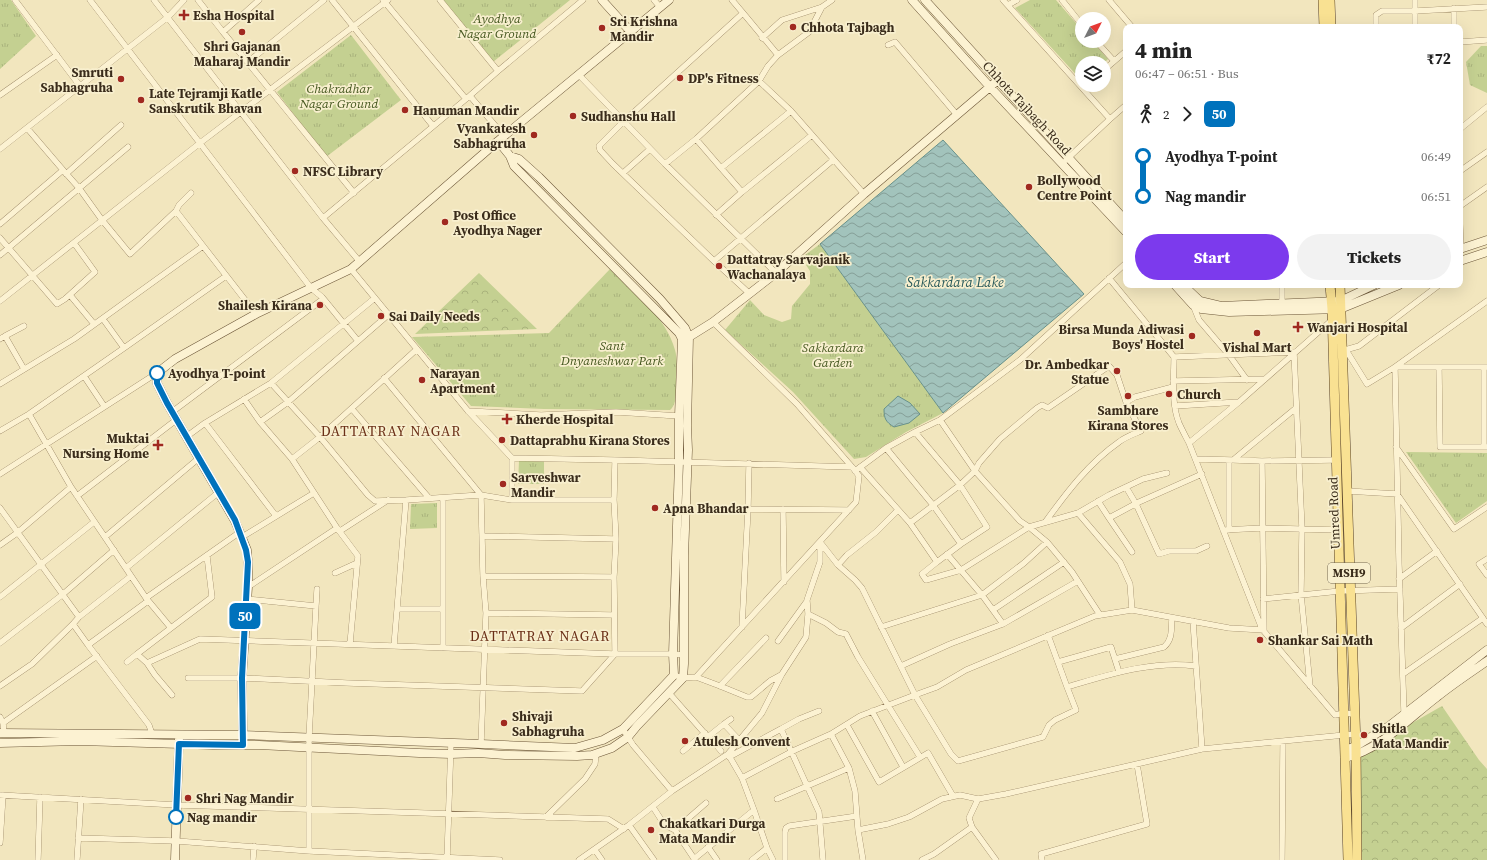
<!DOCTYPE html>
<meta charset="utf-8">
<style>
body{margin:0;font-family:"Source Serif 4",serif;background:#f2f2f2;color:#222;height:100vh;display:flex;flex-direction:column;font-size:15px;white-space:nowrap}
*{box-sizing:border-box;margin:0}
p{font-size:13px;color:#767676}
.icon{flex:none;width:22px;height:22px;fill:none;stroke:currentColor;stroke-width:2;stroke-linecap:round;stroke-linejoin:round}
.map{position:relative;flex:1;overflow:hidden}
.sheet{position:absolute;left:1123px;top:24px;width:340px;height:264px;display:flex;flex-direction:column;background:#fff;border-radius:8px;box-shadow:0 4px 16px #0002}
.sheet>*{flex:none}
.badge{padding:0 8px;border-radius:6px;font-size:14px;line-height:26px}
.needle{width:26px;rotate:48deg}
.tools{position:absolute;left:1075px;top:12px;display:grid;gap:8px}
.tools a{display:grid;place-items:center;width:36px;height:36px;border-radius:50%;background:#fff;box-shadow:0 4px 16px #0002;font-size:20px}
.map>.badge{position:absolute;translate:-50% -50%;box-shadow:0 0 0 2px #fff}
.legs{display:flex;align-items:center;gap:6px;height:44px;padding:0 12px;font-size:13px}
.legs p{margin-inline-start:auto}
.headline{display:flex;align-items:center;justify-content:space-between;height:68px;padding:0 12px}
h1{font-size:22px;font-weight:800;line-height:30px}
.button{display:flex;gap:8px;margin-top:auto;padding:8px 12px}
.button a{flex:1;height:46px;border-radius:24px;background:#7c3aed;color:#fff;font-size:16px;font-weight:800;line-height:46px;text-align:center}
.button a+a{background:#f2f2f2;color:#222}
ul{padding:0 12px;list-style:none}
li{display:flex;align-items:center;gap:14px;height:40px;font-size:15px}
li i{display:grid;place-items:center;width:6px;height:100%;margin:0 5px;background:currentColor}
li i::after{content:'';width:10px;height:10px;margin:-5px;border:3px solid;border-radius:50%;background:#fff}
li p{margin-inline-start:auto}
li:first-child i{background:linear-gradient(#0000 50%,currentColor 0)}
li:last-child i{background:linear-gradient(currentColor 50%,#0000 0)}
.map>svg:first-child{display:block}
</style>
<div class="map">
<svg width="1487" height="860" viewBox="0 0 1487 860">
<defs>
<pattern id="forest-crowns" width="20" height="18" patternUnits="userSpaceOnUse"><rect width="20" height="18" fill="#c4d091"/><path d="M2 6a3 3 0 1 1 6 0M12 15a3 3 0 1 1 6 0" fill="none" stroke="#a9b37c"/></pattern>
<pattern id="park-tufts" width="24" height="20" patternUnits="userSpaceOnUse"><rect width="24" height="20" fill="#c4d091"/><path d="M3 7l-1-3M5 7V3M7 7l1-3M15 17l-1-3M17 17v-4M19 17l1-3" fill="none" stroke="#a9b37c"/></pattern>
<pattern id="water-waves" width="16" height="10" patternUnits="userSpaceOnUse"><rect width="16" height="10" fill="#a2c3bc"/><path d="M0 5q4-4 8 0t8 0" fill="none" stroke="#859f98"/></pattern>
</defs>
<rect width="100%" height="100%" fill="#f2e6be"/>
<!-- forest -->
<path fill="url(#forest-crowns)" d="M479,273L537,329L415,334Z
M1442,706L1479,760L1487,769V860H1357L1356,755Z"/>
<!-- park -->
<path fill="url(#park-tufts)" d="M0,0H11L36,36L0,69Z
M443,0H570L493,62Z
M1030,0H1056L1082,30V41H1092L1108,59L1104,63H1082V81L1015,8Z
M351,35L401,100L326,157L277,92Z
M1481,46H1487V93L1470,85L1466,62Z
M820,244L943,413L906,432L866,457L854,459L793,392L725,330L750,300L764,315L782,322L791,319L792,306L810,284V271L806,265L811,261L805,255Z
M610,269C634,293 666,316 675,350C678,360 676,374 676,384C676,393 677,404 670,410L544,409L471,406L412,337L549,333Z
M1406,452L1487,453V501L1456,523Z
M519,461H544V484H518Z
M437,503V528L410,529L411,504Z"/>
<!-- water -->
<path fill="url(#water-waves)" stroke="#68918a" d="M943,140L1084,294L943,413L820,244Z
M898,396L910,403L920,414L909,423L894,427C886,422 884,419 884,409Z"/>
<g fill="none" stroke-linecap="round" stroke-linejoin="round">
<!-- street casing -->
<g stroke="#8c7655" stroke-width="6">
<path id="street" d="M15,0L80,86
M90,0L311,288L322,297L358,341
M154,0L323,218
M198,0L223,32
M259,0L223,32L354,193
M332,0L433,126
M440,0L498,71L466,99
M654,0L660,7
M1003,0L1110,119L1126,105
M1062,0L1082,25
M1109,0L1132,27
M1415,0V27
M1008,5L1017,0
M1454,8V27
M743,13L778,55L768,66L759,81
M1376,27V15L1382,11H1415L1487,7
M762,38L782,20L822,7
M1096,41L1114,61
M1460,42L1487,40
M888,45L895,42L957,115
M778,55L809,32L822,7L832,0
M248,62L324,0
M1104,70L1126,51
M498,71L583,0
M579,75L665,164L776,273
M0,95L57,55
M470,96L504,136
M27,128L63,170
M1460,129L1487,107
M696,139L721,168L791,111
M0,149L168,17L184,0
M1066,160L1110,119
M665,164L696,139L759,81L791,111L864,194
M1460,171L1487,152
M623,173L650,149
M66,174L121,125
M742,192L812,135
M1460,206L1487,187
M176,211L179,205L191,193
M716,215L742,192L721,168
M0,224L63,170L79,188L102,220L130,254L176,211L256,314
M1460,224L1461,248
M0,238L57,304L65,299L95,272L74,243
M0,255L128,147
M714,261L613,164L600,150L599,146L623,122L743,13L732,0
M360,262L323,218L466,99L383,0
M351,269L468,411L512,458L615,460
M1109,278L1174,357L1294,352L1302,529L1301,594L1310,686
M1282,285V303
M750,294L714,261L833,160
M70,295L94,324
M0,301L200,143L388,0
M1193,305L1199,320L1229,355L1247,380
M103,319L124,348L226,276
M5,336L24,326
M0,339L5,336L24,369
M1345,350L1359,346L1439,285
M1346,350L1367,384L1395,367L1399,564L1404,713
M1174,357C1174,379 1171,403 1179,423C1182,430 1186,437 1189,443
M1395,367L1487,301
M1395,367H1487
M1439,367L1440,447H1484
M1484,367V447H1487
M84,376L104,406
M384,378L481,495L483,576L486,613L481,744
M1173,381L1265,379
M271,383L320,437L368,495L375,501L406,500L481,495L512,500
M0,384L74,339L203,246
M244,399L260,422
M1239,402L1332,320H1334
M1175,406L1239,402L1189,443L1262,629L1335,715L1344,713L1354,714
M352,409L429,498
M468,411L541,415L616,412L679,416
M172,412L323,299
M29,414L71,487L146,598
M940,420L975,471L1020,521L1029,527L1078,513L1120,562L1130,584L1132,610L1229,628L1264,630L1262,461L1233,460
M205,423L276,516
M0,431L29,414L124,348
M915,432L960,485L987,527L961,544
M186,437L205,423L271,383L375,298
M1396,447L1454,529L1487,507
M886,448L933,505L961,544L937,562L910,523
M512,458V500H614
M292,459L320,437L417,349
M1196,459L1233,460L1296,408
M1229,460V530
M1262,461L1336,460
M860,467L910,523L960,485L975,471L979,463L1000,439L1037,408L1042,405L1048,408L1109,366L1117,375L1126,402L1135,397L1173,387
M855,471L886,448L915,432L940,420L1020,360L1126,263
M0,474L157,373
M1126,487L1136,504L1159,554L1169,551H1196L1207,546
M1347,491L1397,494L1487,624
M77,496L176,420
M406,500L394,646L615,654L614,577L616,539L614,500L615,460L852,467L797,404L713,322
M1098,501L1109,518L1139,502L1202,474
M0,508L79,617L73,624L88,645
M748,509L749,463
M783,509L784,582
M1078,513L1109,495L1143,479L1167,473
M1109,518L1132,552
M1046,521C1067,492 1089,463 1119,442C1125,437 1134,434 1141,431L1126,402
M1223,530L1263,528L1339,530
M340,531L388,500
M482,536L616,539
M105,537L199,458
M242,537L314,493
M0,545L17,533L71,487
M947,554L982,595L1003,624
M1487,559L1479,564L1487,575
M937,562L922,574L926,580L961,570L1029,527L1047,542L1072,572L1100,615
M838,565L847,555L876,532L898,510
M126,568L219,492
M335,573L357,563
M483,576L614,577
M1399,579L1437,551
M248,587L337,528
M0,597L94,522
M246,599L316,606L309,737V851
M1263,599L1340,591L1400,589
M148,601L88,645L149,725L152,734
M316,606L317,589
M397,609H442
M993,610L1064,562
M1132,610L1095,616L966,670L937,687L915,695L951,754L958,761L1043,737L1049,725L1055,720L1076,710L1067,687C1108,675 1152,660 1196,666
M486,613L614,615
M808,614L826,623L838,632L846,634L858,657L920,757
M79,617L131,576
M1193,621L1202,749
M742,627L748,509L849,510
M881,627L982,595L1024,563L1047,542
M171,628L212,597L207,556
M1401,628L1460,584
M1048,635L1067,687
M778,641L807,601
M0,643L62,595L114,550
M350,644L358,556L337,528L292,459L260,422L288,402L388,315
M443,648V498
M1115,659L1164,647C1173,639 1171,629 1172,618
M127,662L137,654
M1058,662L1111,647L1119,672
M147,663L137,654L171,628L146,598L240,532
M901,666L950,644L1003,624L1078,581
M1403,674L1483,618
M674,675L683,678L696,677L856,502L859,476L853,468
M696,677L720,686L747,697H751L770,681L781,675
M188,678H242L347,683L582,691L615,654H673L684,655
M0,686L32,664L73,624
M720,686L766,638
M669,693L707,736H709L724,724L739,740
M172,695L155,675L147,663L200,639L394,646
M872,711L903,767
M0,717L3,723L4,733
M3,723L97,656
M724,724L731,719
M847,725L879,782L928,753L953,796
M623,729L633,745L672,791L728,754L742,778L795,750L831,734L849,768L855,791L858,830L888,824L909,817L942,799L960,795L978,799L1006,794L1202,749L1355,734
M781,729L799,719L819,711
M709,736L721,751
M683,751L705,733
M728,754L762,713L782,674L806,637L808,614L807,600L820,562V542L838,565L855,580L862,588L915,695L860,716L831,734
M729,757L781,729L819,812L823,860
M0,795L176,805L608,819L624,829
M777,799L849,768
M653,807L662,821L667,826L675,830L695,860
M546,817L585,779L595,764L596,754
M629,825L654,860
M972,827L996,860
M675,830L706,803
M858,830L863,860
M78,838L176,841L309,851L500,860
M0,843L3,795
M708,847L717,860
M767,848L773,860
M595,850L602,860
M694,859L754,810L742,778
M38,860L40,797
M77,860L81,799
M253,860L254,846
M447,860L451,743
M579,860L629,825L672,791
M752,860L767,848L754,810
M785,860V832L786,828L789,826L857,816
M922,860L934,854L972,827L969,818L978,799
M1042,860L1041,854L1147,824L1137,764
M1282,860L1283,741"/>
</g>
<!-- secondary casing -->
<g stroke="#6d5739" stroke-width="9">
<path id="secondary" d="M602,0L630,31
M912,0L990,87L1126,232
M925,0L1126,221
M1460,249L1487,240
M1460,261L1487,252
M1175,285L1193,305L1201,309L1229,312L1340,309L1399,285
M1183,285L1200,301L1221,306L1340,301L1374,285
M684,338L689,337L713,322L776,273L864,194L998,80
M0,733L242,735L481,744L575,748L603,740L623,729L674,675L673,654L679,462V416L682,339L679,333L514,166L510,156L498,141
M243,739L242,678L248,587V562L247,550L235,521L167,403L157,383V373L175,359L256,314L351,269L498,141L669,0
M0,743L80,741L214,745H259L419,753L451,754L478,753L505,755L577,756L592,755L612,748L628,737L637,726L683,678L684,664V556L688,450L687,426L689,337L685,328L660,299L539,177L519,159L510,156
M1345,750L1356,746L1389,726L1487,650
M1345,758C1381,749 1408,719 1437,697C1453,684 1470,673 1487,661
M175,860L179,740"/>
</g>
<!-- primary casing -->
<g stroke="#59432a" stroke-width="10">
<path id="primary" d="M1323,0L1324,27
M1330,0L1331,27
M1330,285L1332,309L1348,860
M1340,285L1356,746L1357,860"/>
</g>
<!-- street -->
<use href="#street" stroke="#fcf2d2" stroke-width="5.5"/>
<!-- secondary -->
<use href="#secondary" stroke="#fcf2d2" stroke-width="8"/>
<!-- primary -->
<use href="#primary" stroke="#f9e192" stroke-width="9"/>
</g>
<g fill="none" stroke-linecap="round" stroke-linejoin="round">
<!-- line-1 casing -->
<g stroke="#fff" stroke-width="9">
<path id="line-1" d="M157,373V383L167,403L235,520L246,550L248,562L242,678L243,745L179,744L176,817"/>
</g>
<!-- line-1 -->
<use href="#line-1" stroke="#0072bc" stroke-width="6"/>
</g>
<!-- markers -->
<g fill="#a02920" stroke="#f8efce" stroke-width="1.5">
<path d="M182 9h4v4h4v4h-4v4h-4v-4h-4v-4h4z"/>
<circle cx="793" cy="27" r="4"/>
<circle cx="602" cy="28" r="4"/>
<circle cx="242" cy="32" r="4"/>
<circle cx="680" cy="78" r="4"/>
<circle cx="121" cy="79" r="4"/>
<circle cx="141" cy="100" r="4"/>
<circle cx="405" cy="110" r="4"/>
<circle cx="573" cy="116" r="4"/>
<circle cx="534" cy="135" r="4"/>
<circle cx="295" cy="171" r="4"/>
<circle cx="1029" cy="187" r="4"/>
<circle cx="445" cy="222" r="4"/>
<circle cx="719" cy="266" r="4"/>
<circle cx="320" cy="305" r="4"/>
<circle cx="381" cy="316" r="4"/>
<path d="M1296 321h4v4h4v4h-4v4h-4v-4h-4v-4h4z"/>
<circle cx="1257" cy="333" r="4"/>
<circle cx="1192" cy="336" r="4"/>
<circle cx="1117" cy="371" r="4"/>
<circle cx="422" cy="380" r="4"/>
<circle cx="1169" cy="394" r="4"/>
<circle cx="1128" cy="396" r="4"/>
<path d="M505 413h4v4h4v4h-4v4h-4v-4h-4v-4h4z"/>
<circle cx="502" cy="440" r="4"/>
<path d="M156 439h4v4h4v4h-4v4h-4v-4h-4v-4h4z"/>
<circle cx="503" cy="484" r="4"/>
<circle cx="655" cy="508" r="4"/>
<circle cx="1260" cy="640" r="4"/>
<circle cx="504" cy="723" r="4"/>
<circle cx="1364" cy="735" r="4"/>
<circle cx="685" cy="741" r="4"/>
<circle cx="188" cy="798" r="4"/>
<circle cx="651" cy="830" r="4"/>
</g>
<g fill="#fff" stroke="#0072bc" stroke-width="2">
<circle cx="157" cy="373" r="7"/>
<circle cx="176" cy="817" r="7"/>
</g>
<g text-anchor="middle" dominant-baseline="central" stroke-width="3.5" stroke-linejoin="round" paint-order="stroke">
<!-- shield labels -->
<rect fill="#f8efce" stroke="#736651" stroke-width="1" x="1328" y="563" width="42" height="20" rx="3"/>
<g font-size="12" font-weight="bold" fill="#3a2c1b">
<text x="1349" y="573">MSH9</text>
</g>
<!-- poi labels -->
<g font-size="13" font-weight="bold" fill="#3a2c1b" stroke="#f8efce" text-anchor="start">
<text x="193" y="15">Esha Hospital</text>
<text x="610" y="21">Sri Krishna<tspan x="610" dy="15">Mandir</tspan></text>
<text x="801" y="27">Chhota Tajbagh</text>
<text x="242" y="46" text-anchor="middle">Shri Gajanan<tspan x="242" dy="15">Maharaj Mandir</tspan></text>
<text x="113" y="72" text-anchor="end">Smruti<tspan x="113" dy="15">Sabhagruha</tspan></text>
<text x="688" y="78">DP's Fitness</text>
<text x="149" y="93">Late Tejramji Katle<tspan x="149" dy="15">Sanskrutik Bhavan</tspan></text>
<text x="413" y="110">Hanuman Mandir</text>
<text x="581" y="116">Sudhanshu Hall</text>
<text x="526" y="128" text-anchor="end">Vyankatesh<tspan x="526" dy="15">Sabhagruha</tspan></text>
<text x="303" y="171">NFSC Library</text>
<text x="1037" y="180">Bollywood<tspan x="1037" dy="15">Centre Point</tspan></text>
<text x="453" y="215">Post Office<tspan x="453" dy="15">Ayodhya Nager</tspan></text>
<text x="727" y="259">Dattatray Sarvajanik<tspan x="727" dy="15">Wachanalaya</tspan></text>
<text x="312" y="305" text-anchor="end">Shailesh Kirana</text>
<text x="389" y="316">Sai Daily Needs</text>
<text x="1307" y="327">Wanjari Hospital</text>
<text x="1184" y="329" text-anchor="end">Birsa Munda Adiwasi<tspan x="1184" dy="15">Boys' Hostel</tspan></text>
<text x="1257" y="347" text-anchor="middle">Vishal Mart</text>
<text x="1109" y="364" text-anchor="end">Dr. Ambedkar<tspan x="1109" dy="15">Statue</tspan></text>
<text x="430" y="373">Narayan<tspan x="430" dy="15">Apartment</tspan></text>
<text x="1177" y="394">Church</text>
<text x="1128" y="410" text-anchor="middle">Sambhare<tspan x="1128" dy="15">Kirana Stores</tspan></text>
<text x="516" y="419">Kherde Hospital</text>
<text x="149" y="438" text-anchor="end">Muktai<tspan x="149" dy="15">Nursing Home</tspan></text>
<text x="510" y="440">Dattaprabhu Kirana Stores</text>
<text x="511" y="477">Sarveshwar<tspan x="511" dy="15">Mandir</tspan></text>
<text x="663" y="508">Apna Bhandar</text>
<text x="1268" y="640">Shankar Sai Math</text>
<text x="512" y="716">Shivaji<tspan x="512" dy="15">Sabhagruha</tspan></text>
<text x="1372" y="728">Shitla<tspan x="1372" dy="15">Mata Mandir</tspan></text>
<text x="693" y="741">Atulesh Convent</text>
<text x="196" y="798">Shri Nag Mandir</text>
<text x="659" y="823">Chakatkari Durga<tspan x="659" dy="15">Mata Mandir</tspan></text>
</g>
<!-- park labels -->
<g font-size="13" font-style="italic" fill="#465820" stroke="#f8efce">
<text x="497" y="18">Ayodhya<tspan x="497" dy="15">Nagar Ground</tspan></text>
<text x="339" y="88">Chakradhar<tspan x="339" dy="15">Nagar Ground</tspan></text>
<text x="612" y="345">Sant<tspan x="612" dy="15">Dnyaneshwar Park</tspan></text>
<text x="833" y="347">Sakkardara<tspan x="833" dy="15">Garden</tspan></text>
</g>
<!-- street labels -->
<g font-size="13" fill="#3a2c1b" stroke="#f8efce">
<text transform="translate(1027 108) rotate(47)">Chhota Tajbagh Road</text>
<text transform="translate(1334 513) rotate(-92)">Umred Road</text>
</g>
<!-- stop labels -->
<g font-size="13" font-weight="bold" fill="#3a2c1b" stroke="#f8efce" text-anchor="start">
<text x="168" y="373">Ayodhya T-point</text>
<text x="187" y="817">Nag mandir</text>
</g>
<!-- water labels -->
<g font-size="14" font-style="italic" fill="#295a5b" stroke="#f8efce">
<text x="955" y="282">Sakkardara Lake</text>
</g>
<!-- neighbourhood labels -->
<g font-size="14" letter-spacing="1" fill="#6a2f17" stroke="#f8efce">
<text x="391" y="431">DATTATRAY NAGAR</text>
<text x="540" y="636">DATTATRAY NAGAR</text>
</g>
</g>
</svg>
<div class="tools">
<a><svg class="needle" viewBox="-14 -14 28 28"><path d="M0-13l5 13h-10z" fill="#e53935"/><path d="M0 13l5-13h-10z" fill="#767676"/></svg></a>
<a><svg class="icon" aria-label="layers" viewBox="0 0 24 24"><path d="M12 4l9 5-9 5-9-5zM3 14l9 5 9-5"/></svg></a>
</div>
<b class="badge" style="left:245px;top:616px;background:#0072bc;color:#fff">50</b>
<section class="sheet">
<div class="headline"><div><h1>4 min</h1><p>06:47 – 06:51 · Bus</p></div><b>₹72</b></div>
<div class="legs"><svg class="icon" aria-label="walk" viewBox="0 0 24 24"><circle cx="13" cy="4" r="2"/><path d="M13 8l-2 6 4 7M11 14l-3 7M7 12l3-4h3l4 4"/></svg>2<svg class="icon" aria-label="forward" viewBox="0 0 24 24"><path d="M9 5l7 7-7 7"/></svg><b class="badge" style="background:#0072bc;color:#fff">50</b></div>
<ul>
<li><i style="color:#0072bc"></i><b>Ayodhya T-point</b><p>06:49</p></li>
<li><i style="color:#0072bc"></i><b>Nag mandir</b><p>06:51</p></li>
</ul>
<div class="button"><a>Start</a><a>Tickets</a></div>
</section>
</div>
